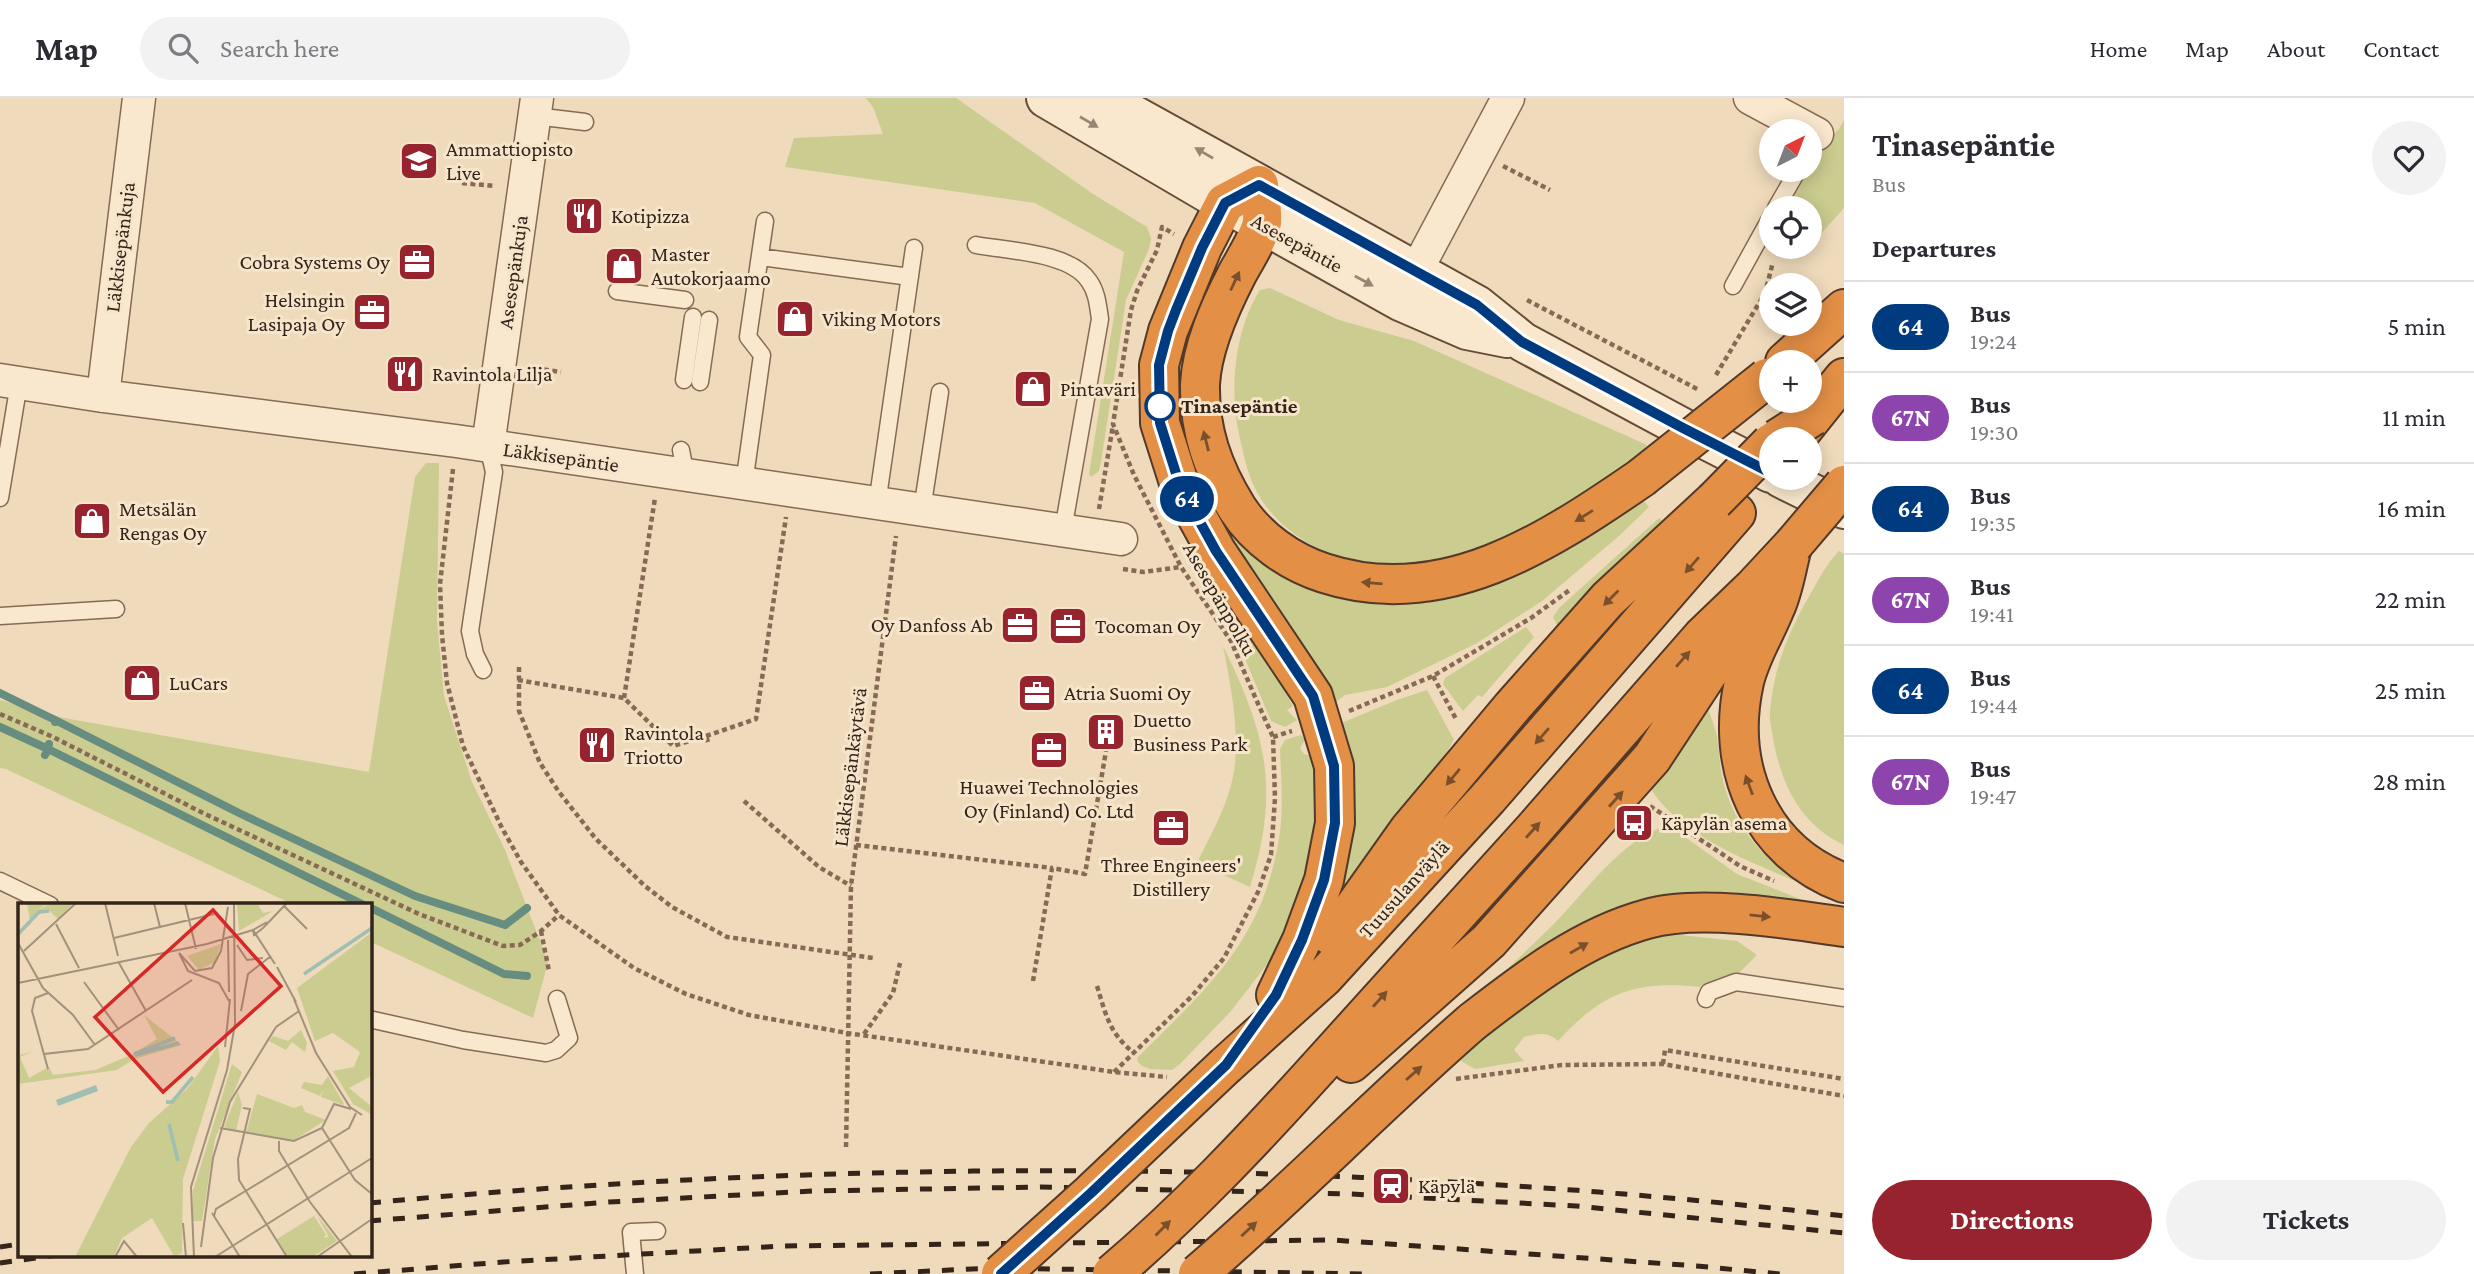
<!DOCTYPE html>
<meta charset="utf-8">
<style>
body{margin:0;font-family:"Crimson Pro",serif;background:#f2f2f3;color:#2b2b33;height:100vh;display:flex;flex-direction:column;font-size:26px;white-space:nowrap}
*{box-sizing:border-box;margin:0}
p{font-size:23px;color:#7c7c81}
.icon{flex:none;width:38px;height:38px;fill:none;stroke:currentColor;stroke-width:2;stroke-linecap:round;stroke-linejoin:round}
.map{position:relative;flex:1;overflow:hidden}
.side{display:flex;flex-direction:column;background:#fff;width:630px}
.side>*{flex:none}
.badge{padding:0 14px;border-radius:23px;font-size:24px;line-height:46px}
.needle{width:46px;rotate:42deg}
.fabs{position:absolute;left:1759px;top:21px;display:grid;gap:14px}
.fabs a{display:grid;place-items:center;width:63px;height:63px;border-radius:50%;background:#fff;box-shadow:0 4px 18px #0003;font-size:35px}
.map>.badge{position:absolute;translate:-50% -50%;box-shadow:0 0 0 4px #fff}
h2{padding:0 28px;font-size:26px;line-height:63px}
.round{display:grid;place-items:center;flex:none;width:74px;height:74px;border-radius:37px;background:#f2f2f3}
.overview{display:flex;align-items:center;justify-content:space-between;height:119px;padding:0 28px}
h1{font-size:33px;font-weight:700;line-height:52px}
.primary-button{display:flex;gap:14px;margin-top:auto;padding:14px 28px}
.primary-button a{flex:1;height:80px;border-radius:42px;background:#97232f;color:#fff;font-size:28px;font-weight:700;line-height:80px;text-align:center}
.primary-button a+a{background:#f2f2f3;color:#2b2b33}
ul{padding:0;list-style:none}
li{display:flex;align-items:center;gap:21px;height:91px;padding:0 28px;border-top:2px solid #e1e1e2}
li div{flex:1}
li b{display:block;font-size:26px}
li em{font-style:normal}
li .badge{min-width:77px;font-weight:700;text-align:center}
header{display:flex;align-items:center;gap:42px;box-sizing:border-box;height:98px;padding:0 35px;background:#fff;border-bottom:2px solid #e1e1e2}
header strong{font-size:33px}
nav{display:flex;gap:38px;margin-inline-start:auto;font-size:24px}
.search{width:490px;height:63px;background:#f2f2f3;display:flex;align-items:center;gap:18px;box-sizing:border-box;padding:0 24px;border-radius:38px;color:#7c7c81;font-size:26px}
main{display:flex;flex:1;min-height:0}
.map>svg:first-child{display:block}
</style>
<header>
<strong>Map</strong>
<div class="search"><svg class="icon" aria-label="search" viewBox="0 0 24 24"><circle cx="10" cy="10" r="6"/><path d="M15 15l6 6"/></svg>Search here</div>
<nav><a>Home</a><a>Map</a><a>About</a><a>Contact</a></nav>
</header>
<main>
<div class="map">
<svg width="1844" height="1176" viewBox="0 0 1844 1176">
<rect width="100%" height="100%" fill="#efdabb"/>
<!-- green -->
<path fill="#cbcc8f" d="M866,0H956L1093,96L1147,129L1151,140L1149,151L1126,202L1101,364L1099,373L1091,379L1089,376L1124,154L1035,105L785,69L794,40L883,36L873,9Z
M1844,22V110L1810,148V110H1788L1822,47L1839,31Z
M1270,190L1339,222L1414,243L1647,347C1628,376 1592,392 1562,410C1546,420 1530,432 1512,440C1503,445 1492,447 1482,450C1464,456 1445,462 1425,465C1415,467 1404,466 1394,466C1340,465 1292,447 1261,401C1248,381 1244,358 1239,336C1229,291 1235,231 1260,192Z
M1176,264L1182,265V315L1186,339L1193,361L1218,410L1395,499L1639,397L1649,409L1619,438L1542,503L1477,545L1387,589L1345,597L1331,608L1221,439L1178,338Z
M426,365H439L437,523L444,598L472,684L505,752L548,864L533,920L369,843V807H294L6,671L0,670V602L64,620L369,674L415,379Z
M1659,420L1668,427L1558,529L1553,519L1560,509Z
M1839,453L1844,456V747C1800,726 1781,686 1773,640C1772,632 1769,622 1770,614C1773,573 1787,537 1807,502C1817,485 1825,467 1839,453Z
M1526,529L1534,539L1482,599L1478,597L1463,613L1443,586L1445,580Z
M1249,530L1293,608L1287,612L1297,622L1285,629L1271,623L1236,539Z
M1223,548C1267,638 1280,691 1250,789L1197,765C1210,738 1227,709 1233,679C1241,639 1231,588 1223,548Z
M1427,592L1454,642L1405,720L1341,798L1339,797L1340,634L1347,637L1339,631V626L1397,602Z
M1705,603C1709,613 1713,624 1716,634C1719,648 1719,663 1722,678C1732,725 1758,754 1795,783C1746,762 1677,736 1649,688Z
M1301,637L1305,642L1300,650L1304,656L1312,658L1317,683L1318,739L1294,822L1268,865L1231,913L1180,966L1172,972L1150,971L1142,968L1138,964L1137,960C1207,890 1262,844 1279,741C1284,712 1281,680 1280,651L1285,642Z
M1668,727L1737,776L1815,807L1732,794L1711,793L1688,796L1639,808L1476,901C1502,876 1528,851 1554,826C1586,793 1623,740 1668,727Z
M1671,836L1737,843L1757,857L1739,875L1701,887V889C1635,882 1603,894 1558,943C1546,933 1538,936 1524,939L1514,952L1524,963L1475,971L1456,960L1554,882L1633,840Z"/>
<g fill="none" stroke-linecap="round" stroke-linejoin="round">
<!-- stream -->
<path stroke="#678c80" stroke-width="8" d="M0,595L55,622V624
M55,622L239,715L415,798L505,827L527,810
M0,629L48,651L45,657
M49,646L48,651L364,807
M369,809L504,876L527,878"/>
<!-- lane casing -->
<g stroke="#866a55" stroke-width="19">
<path id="lane" d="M535,18L585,24
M1776,110L1798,72
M976,147C1008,153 1070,154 1089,183C1097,194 1098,208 1100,221L1063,432
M760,159L910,179
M1733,188L1771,119
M617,193L685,202
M684,282L693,219
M700,284L709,222
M681,352L686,378
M744,386L762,257L748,239L765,123
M0,400L19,285
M877,406L914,150
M922,412L940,294
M0,518L116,511
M483,572L475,556L470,533L494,374L488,348
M0,783L50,807
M1706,901L1709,894L1736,884L1844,900
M369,921L463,942L546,955L556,952L569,940L557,901
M635,1176L631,1134L657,1133"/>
</g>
<!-- street casing -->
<g stroke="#866a55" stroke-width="35">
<path id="street" d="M1750,0L1817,36
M1406,192L1508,0
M0,282L103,298L456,343L1121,441
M103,298L139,0
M488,348L537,0"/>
</g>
<!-- secondary casing -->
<g stroke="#674b38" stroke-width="42">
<path id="secondary" d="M1046,0L1225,105L1400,203L1467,232L1507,240
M1103,0L1477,207L1523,244L1683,330L1771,375
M1781,380L1844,411"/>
</g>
<!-- highway casing -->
<g stroke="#53392a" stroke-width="42">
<path id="highway" d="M1785,264L1844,211
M1795,341L1844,280
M1791,453C1786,472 1783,493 1775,510C1765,535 1750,558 1744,584C1725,670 1760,753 1844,785
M1330,837L1348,818L1409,732L1513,608L1608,501L1714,403
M1276,897L1302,842L1324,782L1335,725L1334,668L1313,598L1216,453L1180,388L1160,325L1159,267L1168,233L1202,150L1225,105L1259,87C1260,99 1263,112 1262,124C1260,138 1244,163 1237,176C1220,209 1202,249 1200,286C1199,333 1213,371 1237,410C1257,441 1290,464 1324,475C1442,514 1548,444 1641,380
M1472,924C1525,883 1581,839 1647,821C1700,806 1789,821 1844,829
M1351,965L1489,843L1652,660L1731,540L1738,524
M1226,967L1324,879L1488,700L1736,415
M1318,970L1534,731L1702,539L1753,490L1793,447"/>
</g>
<!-- path -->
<path stroke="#866a55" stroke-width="4.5" stroke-dasharray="5 3.5" stroke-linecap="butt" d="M1503,68L1550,92
M462,85L495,88
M1527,202L1699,292
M527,269L561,274
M1716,277L1765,195L1773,164
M453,371L440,486L442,537L447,585L463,648L502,730L521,764L559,817L634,870L686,896L749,917L847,935L1114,974L1167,979
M1099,411L1113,327
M1123,471L1143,474L1181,469
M519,569V613L540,665L559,694L596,741L645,788L672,809L727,839L873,860
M1433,578L1456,621
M518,582L624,600L673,648L706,638L708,644
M624,600L655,400
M1349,613L1433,578L1531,520L1571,491
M0,616L53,639L203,715L419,816L503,848L520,847L541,833L559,817
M706,638L756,621L786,419
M1273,639L1292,633
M744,703L819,769L851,788
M1650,708L1740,768L1774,783
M856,747L1052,770
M541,833L549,873
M1033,883L1052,770L1085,776L1106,653
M1097,888C1106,917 1109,935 1134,955
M864,936L893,895L900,865
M1663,966L1665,952L1844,981
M1114,974L1192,898L1224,860L1258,794L1271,757L1275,700L1273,639L1255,599L1231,543L1181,469L1134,377L1113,326L1131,212L1137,193L1157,152L1162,129L1174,136
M1456,981L1562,967L1663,966L1844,998
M846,1049L851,788L896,438"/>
<!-- lane -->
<use href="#lane" stroke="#fae8ce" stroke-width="16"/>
<!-- street -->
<use href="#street" stroke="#fae8ce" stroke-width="32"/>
<!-- secondary -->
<use href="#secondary" stroke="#fae8ce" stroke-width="38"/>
<!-- highway -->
<use href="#highway" stroke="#e38f46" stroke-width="38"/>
<!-- rail -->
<path stroke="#34241a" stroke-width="5" stroke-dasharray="12 12" stroke-linecap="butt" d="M369,1105C859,1059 1355,1061 1844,1118
M369,1123L609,1104L813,1093L1041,1089L1351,1096L1576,1108L1844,1135
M0,1149L19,1146
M0,1165L57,1157
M354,1176L503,1164L783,1148L1333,1142L1697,1168L1780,1176
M870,1176L991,1170L1366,1176"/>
<!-- highway-bridge casing -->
<g stroke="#53392a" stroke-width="42" stroke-linecap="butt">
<path id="highway-bridge" d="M1777,341L1813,318
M1641,380L1767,280
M1714,403L1771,345
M1793,447L1844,387
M1001,1176L1091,1095L1226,967
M1112,1176C1186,1113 1253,1042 1318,970
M1198,1176C1292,1095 1378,1006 1472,924"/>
</g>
<!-- highway-bridge -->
<use href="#highway-bridge" stroke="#e38f46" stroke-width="38"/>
</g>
<!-- one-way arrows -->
<defs><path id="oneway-solid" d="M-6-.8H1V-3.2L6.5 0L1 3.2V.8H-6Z" transform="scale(1.75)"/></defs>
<g fill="#978674">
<use href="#oneway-solid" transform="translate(1089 24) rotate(30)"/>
<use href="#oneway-solid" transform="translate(1204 55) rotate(-150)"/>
<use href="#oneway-solid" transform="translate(1364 183) rotate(29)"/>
</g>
<g fill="#7a4f2c">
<use href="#oneway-solid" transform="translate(1235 183) rotate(-65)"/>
<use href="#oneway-solid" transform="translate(1206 343) rotate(-104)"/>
<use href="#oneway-solid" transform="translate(1584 418) rotate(148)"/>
<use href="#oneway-solid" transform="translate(1692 467) rotate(131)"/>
<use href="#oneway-solid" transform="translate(1372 485) rotate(-175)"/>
<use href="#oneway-solid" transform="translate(1611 500) rotate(135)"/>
<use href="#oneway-solid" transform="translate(1683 561) rotate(-49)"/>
<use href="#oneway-solid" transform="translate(1542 638) rotate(131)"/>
<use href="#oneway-solid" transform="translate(1453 679) rotate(130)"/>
<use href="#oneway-solid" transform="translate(1749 687) rotate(-110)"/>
<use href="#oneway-solid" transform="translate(1616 701) rotate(-48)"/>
<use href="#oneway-solid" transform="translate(1533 732) rotate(-48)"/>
<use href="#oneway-solid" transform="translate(1760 818) rotate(6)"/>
<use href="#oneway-solid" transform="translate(1579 850) rotate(-30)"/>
<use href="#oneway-solid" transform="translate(1380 901) rotate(-48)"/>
<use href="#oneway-solid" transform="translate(1414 975) rotate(-41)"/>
<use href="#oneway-solid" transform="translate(1163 1130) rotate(-45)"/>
<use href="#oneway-solid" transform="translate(1249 1131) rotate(-43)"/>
</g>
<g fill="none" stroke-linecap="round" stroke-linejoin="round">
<!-- line casing -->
<g stroke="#fff" stroke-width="16">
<path id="line" d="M1001,1176L1091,1095L1226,967L1276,897L1302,842L1324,782L1335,725L1334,668L1313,598L1216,453L1180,388L1160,325L1159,267L1168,233L1176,212L1202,150L1225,105L1259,87L1477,207L1522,244L1683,330L1771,375"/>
</g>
<!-- line -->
<use href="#line" stroke="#003b80" stroke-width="10"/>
</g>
<!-- icons -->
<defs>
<g id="school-square" transform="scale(2.0125)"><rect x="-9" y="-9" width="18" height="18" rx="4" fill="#97232f" stroke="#f6e5ca"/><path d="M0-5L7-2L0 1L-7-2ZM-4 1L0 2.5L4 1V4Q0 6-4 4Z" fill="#fff"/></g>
<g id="restaurant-square" transform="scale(2.0125)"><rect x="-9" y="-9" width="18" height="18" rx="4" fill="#97232f" stroke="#f6e5ca"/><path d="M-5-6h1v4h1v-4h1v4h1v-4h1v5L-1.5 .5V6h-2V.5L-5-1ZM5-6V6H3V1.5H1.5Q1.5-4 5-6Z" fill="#fff"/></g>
<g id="office-square" transform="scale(2.0125)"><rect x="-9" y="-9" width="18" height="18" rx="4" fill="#97232f" stroke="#f6e5ca"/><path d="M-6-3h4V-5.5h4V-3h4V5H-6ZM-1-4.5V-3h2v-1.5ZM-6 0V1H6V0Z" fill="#fff"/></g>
<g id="shop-square" transform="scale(2.0125)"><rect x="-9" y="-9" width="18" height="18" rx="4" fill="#97232f" stroke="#f6e5ca"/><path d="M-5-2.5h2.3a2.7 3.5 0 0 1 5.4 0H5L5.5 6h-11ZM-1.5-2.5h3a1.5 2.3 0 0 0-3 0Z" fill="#fff"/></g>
<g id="building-square" transform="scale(2.0125)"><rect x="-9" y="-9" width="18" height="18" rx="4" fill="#97232f" stroke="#f6e5ca"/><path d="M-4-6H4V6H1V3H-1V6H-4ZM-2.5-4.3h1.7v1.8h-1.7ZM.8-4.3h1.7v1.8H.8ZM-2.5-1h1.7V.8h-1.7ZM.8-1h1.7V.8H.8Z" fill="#fff"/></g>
<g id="bus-square" transform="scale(2.0125)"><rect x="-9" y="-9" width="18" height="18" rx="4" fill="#97232f" stroke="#f6e5ca"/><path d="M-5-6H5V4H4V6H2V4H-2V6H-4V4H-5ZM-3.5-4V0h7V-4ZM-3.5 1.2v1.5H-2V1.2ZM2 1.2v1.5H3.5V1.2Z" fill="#fff"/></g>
<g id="station-square" transform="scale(2.0125)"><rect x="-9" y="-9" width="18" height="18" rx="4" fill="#97232f" stroke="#f6e5ca"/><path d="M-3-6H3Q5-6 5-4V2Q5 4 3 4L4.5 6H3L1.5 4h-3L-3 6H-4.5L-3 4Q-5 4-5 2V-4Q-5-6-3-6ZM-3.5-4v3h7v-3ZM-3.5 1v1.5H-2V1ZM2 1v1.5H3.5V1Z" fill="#fff"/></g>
</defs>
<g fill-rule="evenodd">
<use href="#school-square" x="419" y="63"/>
<use href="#restaurant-square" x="584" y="118"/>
<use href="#office-square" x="417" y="164"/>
<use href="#shop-square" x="624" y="168"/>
<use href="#office-square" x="372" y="214"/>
<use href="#shop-square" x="795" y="221"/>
<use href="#restaurant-square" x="405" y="276"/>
<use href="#shop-square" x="1033" y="291"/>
<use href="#shop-square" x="92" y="423"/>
<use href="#office-square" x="1020" y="527"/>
<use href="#office-square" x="1068" y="528"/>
<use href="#shop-square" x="142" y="585"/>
<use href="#office-square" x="1037" y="595"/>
<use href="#building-square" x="1106" y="634"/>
<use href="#restaurant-square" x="597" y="647"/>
<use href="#office-square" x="1049" y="652"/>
<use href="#bus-square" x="1634" y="725"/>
<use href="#office-square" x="1171" y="730"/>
<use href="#station-square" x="1391" y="1088"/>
</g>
<!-- markers -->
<circle fill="#fff" stroke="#003b80" stroke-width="3.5" cx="1160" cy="308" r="14"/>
<g text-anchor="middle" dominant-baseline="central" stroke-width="6" stroke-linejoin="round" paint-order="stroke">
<!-- poi labels -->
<g font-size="21" fill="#34241a" stroke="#f6e5ca" text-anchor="start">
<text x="446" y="51">Ammattiopisto<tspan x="446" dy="24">Live</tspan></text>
<text x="611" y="118">Kotipizza</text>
<text x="651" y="156">Master<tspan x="651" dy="24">Autokorjaamo</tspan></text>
<text x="390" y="164" text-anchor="end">Cobra Systems Oy</text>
<text x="345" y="202" text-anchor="end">Helsingin<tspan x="345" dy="24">Lasipaja Oy</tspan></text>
<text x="822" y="221">Viking Motors</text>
<text x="432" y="276">Ravintola Lilja</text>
<text x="1060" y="291">Pintaväri</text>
<text x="119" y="411">Metsälän<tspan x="119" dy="24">Rengas Oy</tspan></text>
<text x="993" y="527" text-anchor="end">Oy Danfoss Ab</text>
<text x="1095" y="528">Tocoman Oy</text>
<text x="169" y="585">LuCars</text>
<text x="1064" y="595">Atria Suomi Oy</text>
<text x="1133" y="622">Duetto<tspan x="1133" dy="24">Business Park</tspan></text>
<text x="624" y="635">Ravintola<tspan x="624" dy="24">Triotto</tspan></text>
<text x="1049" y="689" text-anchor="middle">Huawei Technologies<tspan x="1049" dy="24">Oy (Finland) Co. Ltd</tspan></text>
<text x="1661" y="725">Käpylän asema</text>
<text x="1171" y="767" text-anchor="middle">Three Engineers'<tspan x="1171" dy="24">Distillery</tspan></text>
<text x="1418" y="1088">Käpylä</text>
</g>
<!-- street labels -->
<g font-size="21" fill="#34241a" stroke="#f6e5ca">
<text transform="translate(1297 145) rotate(29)">Asesepäntie</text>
<text transform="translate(120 149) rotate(-83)">Läkkisepänkuja</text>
<text transform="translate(513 174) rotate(-82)">Asesepänkuja</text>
<text transform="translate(561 359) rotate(8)">Läkkisepäntie</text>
<text transform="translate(1220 501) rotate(60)">Asesepänpolku</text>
<text transform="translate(850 669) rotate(-83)">Läkkisepänkäytävä</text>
<text transform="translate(1404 791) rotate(-48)">Tuusulanväylä</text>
</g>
<!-- stop labels -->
<g font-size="21" font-weight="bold" fill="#34241a" stroke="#f6e5ca" text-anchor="start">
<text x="1181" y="308">Tinasepäntie</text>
</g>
</g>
<!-- overview -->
<g transform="translate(18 805)">
<rect width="354" height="354" fill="#efdabb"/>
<path d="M9,0H29L20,7L33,0H55L40,16L29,6L23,9L0,34L12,18ZM219,0H239L245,10L255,8L221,28ZM353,30V173L331,185L353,203V211L335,201L315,168L336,164L342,149L315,130L297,138L279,85ZM203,41L197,59L181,67L169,53ZM126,112L164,142L116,156L99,167L0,181V149L2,152L15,148L2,154L11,175L31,164L35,172L77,167L113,152L139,136ZM283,127L289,140L287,149L274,139L268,147L251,138L255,133L270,138ZM200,143L202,158L165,276L164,350L156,353L134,315L104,335L96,353L57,354L113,244L131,220L169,186ZM214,161L224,169L197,236L184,318H174L175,288ZM310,173L326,201L325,202L303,194L305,186L302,193L283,185L286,179L304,182ZM220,189L224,202L218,228L206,224ZM239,191L276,205L284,202L287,209L308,217L276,237L228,230ZM298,311L319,338L296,353L270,354L259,336L296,313L308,332L305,335L311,334Z" fill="#cbcc8f"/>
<path d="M78,182L80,188L40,203L38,197Z" fill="#9fbfb3"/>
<path fill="none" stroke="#9fbfb3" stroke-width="3.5" d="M0,31L21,9L31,8M286,71L354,25M116,151L157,135M117,152L161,140M148,199H154L175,174M151,221L160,258"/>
<path fill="none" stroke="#a4917b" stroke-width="2" d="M87,0L100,53M136,0L142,24M167,0L178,46M266,3L289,26M210,4L203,48L194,65L177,68L161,50L170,68L201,80L211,98M249,19L235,27L236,32L245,25L269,0M38,21L61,65M96,35L196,11M210,37L211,89M0,40L25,85L55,112L77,142M219,42L229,57L245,55M6,48L58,0M101,60L128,108M259,64L278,99M66,79L101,127M0,80L189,41L235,27L257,61M276,96L298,150L332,204L344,212M223,108L230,71L253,53M207,144L212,96M26,151L70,146L174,77M30,166L14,108L17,95L30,90M225,205L232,206L220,256L221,277L269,354M202,225L276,238L304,225L316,201L333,206M304,225L337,277L354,291M261,238V248L292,299L334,354M194,310L222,354M196,313L198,306L331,225L338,210M165,320L168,354M183,344L195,255L212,199L258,124L281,108M97,354L106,338L119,354M176,354L173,284L209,167L217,121L216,0M197,354L354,255M197,354L354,255M299,354L354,316"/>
<path fill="#d62828" fill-opacity="0.15" stroke="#d62828" stroke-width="3.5" d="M195,7L263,83L145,189L77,114Z"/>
<rect width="354" height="354" fill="none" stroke="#34241a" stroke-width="3.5"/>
</g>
</svg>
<div class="fabs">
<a><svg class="needle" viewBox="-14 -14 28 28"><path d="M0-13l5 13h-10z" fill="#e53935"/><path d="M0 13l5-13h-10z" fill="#7c7c81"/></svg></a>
<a><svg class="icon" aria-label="locate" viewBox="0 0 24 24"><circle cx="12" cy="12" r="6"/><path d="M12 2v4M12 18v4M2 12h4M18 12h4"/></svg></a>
<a><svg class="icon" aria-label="layers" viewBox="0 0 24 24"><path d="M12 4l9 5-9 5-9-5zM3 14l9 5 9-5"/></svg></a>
<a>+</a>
<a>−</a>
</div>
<b class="badge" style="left:1187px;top:401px;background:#003b80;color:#fff">64</b>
</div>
<section class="side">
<div class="overview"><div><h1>Tinasepäntie</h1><p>Bus</p></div><a class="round"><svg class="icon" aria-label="heart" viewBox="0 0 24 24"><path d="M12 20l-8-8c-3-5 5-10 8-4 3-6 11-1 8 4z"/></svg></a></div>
<h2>Departures</h2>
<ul>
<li><span class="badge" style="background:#003b80;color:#fff">64</span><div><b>Bus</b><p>19:24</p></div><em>5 min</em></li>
<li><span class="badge" style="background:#8e44ad;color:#fff">67N</span><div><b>Bus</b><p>19:30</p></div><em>11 min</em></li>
<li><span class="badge" style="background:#003b80;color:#fff">64</span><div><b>Bus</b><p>19:35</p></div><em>16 min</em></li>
<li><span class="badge" style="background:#8e44ad;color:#fff">67N</span><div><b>Bus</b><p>19:41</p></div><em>22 min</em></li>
<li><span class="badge" style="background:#003b80;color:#fff">64</span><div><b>Bus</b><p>19:44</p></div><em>25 min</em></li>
<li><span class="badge" style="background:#8e44ad;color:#fff">67N</span><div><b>Bus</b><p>19:47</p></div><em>28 min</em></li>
</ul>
<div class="primary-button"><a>Directions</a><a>Tickets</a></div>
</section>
</main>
